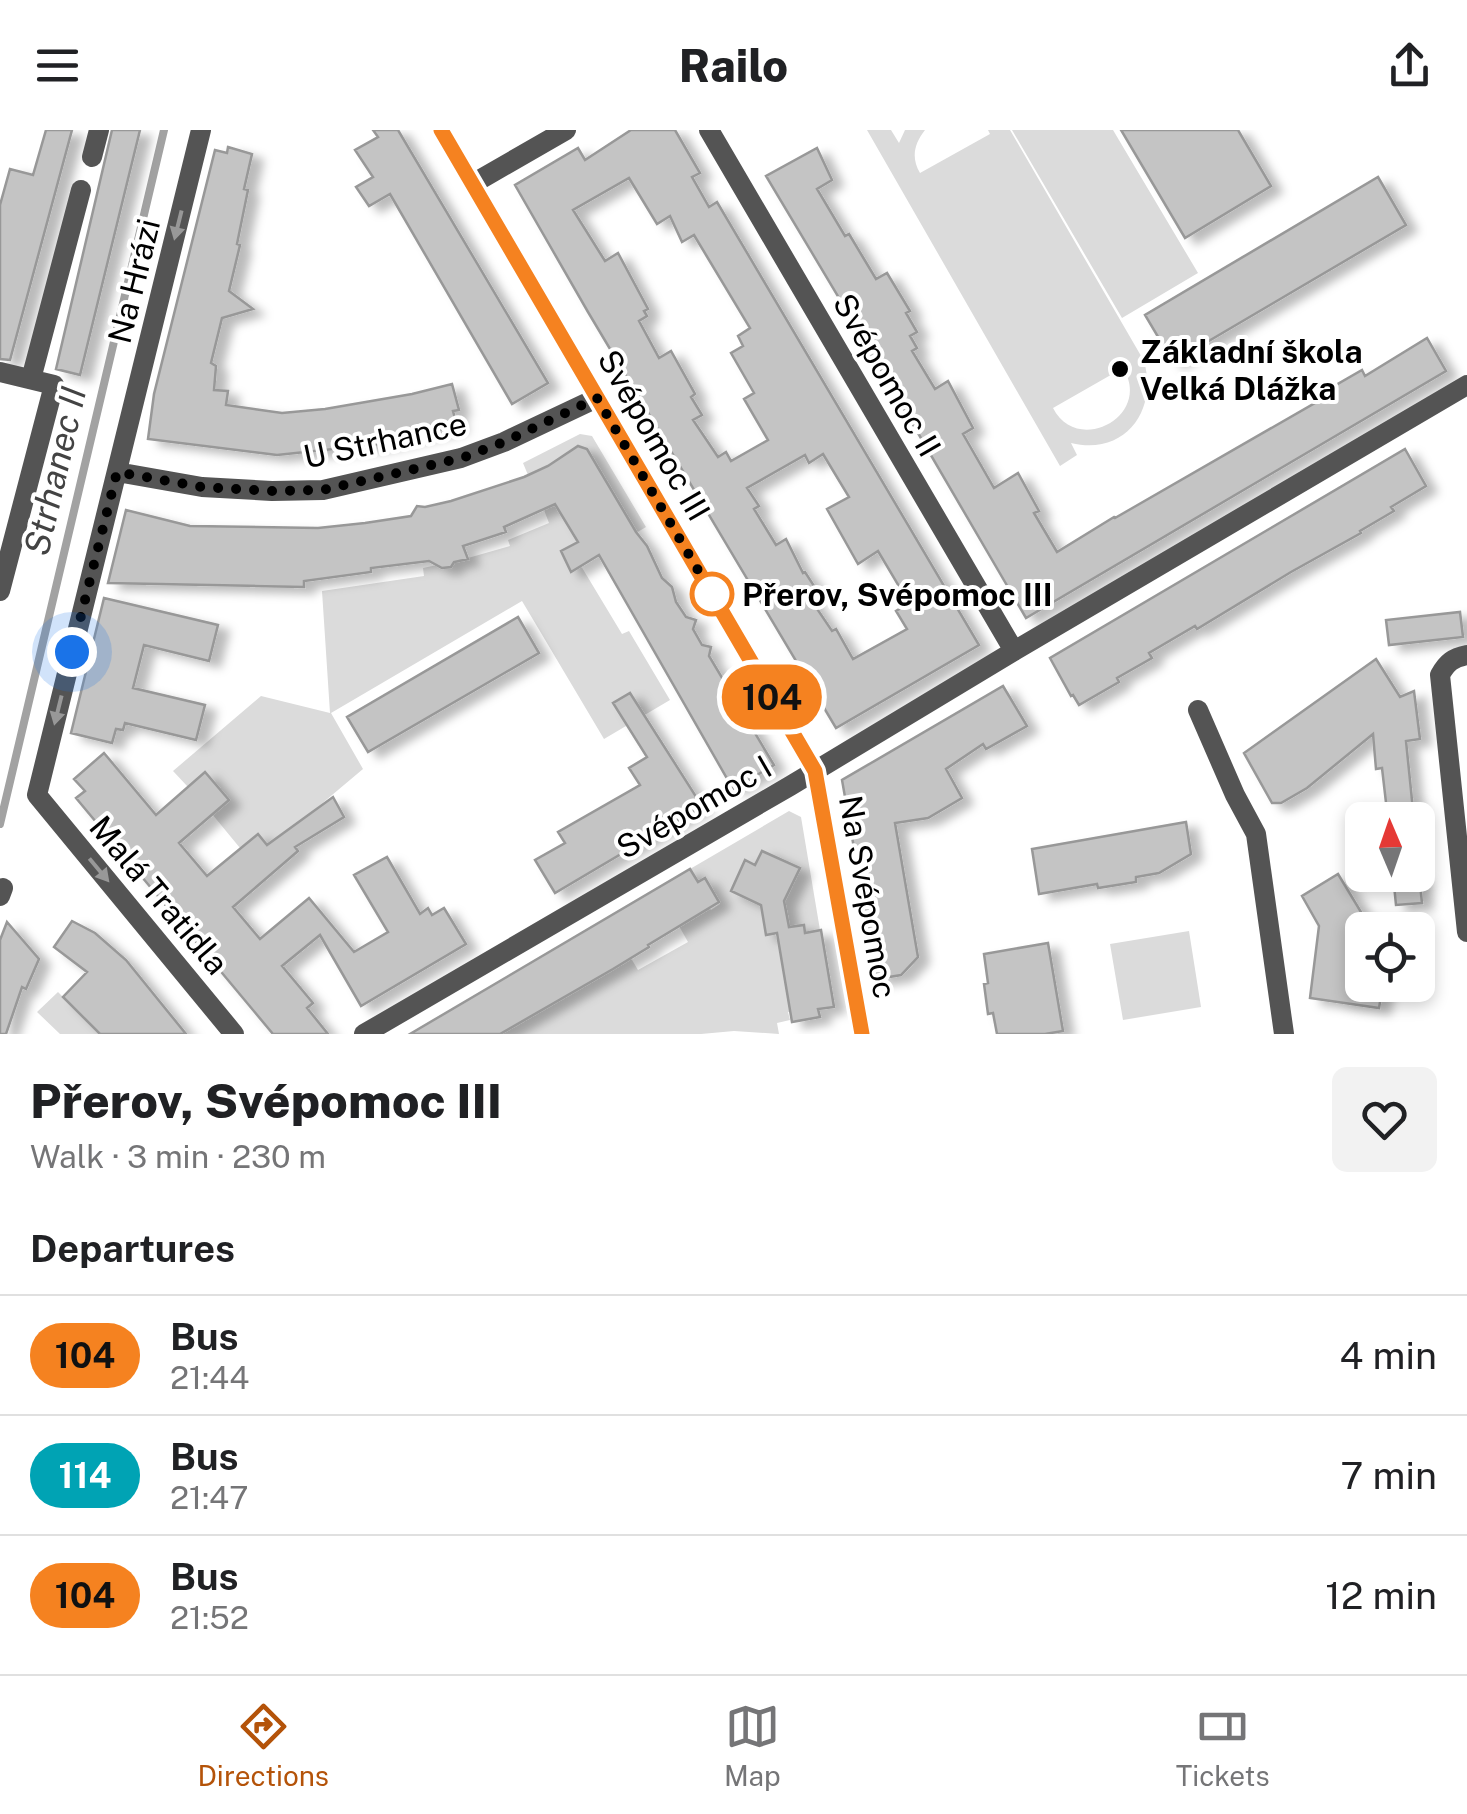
<!DOCTYPE html>
<meta charset="utf-8">
<style>
body{margin:0;font-family:"Public Sans",sans-serif;background:#f2f2f2;color:#202124;height:100vh;display:flex;flex-direction:column;font-size:38px;white-space:nowrap}
*{box-sizing:border-box;margin:0}
p{font-size:32px;color:#757577}
.icon{flex:none;width:55px;height:55px;fill:none;stroke:currentColor;stroke-width:2;stroke-linecap:round;stroke-linejoin:round}
.map{position:relative;height:904px;overflow:hidden}
.drawer{display:flex;flex-direction:column;background:#fff;flex:1}
.drawer>*{flex:none}
.badge{padding:0 20px;border-radius:32px;font-size:35px;line-height:65px}
.needle{width:65px;rotate:358deg}
.controls{position:absolute;left:1345px;top:672px;display:grid;gap:20px}
.controls a{display:grid;place-items:center;width:90px;height:90px;border-radius:15px;background:#fff;box-shadow:0 5px 15px #0003;font-size:50px}
.you{position:absolute;width:50px;height:50px;margin:-25px;border:8px solid #fff;border-radius:50%;background:#1a73e8;box-shadow:0 0 0 15px #1a73e833}
.map>.badge{position:absolute;translate:-50% -50%;box-shadow:0 0 0 5px #fff}
h2{padding:0 30px;font-size:38px;line-height:90px}
.round{display:grid;place-items:center;flex:none;width:105px;height:105px;border-radius:15px;background:#f2f2f2}
.headline{display:flex;align-items:center;justify-content:space-between;height:170px;padding:0 30px}
h1{font-size:48px;font-weight:800;line-height:75px}
ul{padding:0;list-style:none}
li{display:flex;align-items:center;gap:30px;height:120px;padding:0 30px;border-top:2px solid #e0e0e0}
li div{flex:1}
li b{display:block;font-size:38px}
li em{font-style:normal}
li .badge{min-width:110px;font-weight:700;text-align:center}
header{display:flex;justify-content:space-between;align-items:center;height:130px;padding:0 30px;background:#fff;font-size:45px;font-weight:800}
.tabs{display:flex;justify-content:space-around;align-items:center;height:140px;border-top:2px solid #e0e0e0;background:#fff;font-size:28px;color:#757577}
.tabs a{display:grid;justify-items:center;gap:5px}
.tabs .active{color:#b45309}
.map>svg:first-child{display:block}
</style>
<header><svg class="icon" aria-label="menu" viewBox="0 0 24 24"><path d="M4 6h16M4 12h16M4 18h16"/></svg>Railo<svg class="icon" aria-label="share" viewBox="0 0 24 24"><path d="M12 15V3M7 8l5-5 5 5M5 13v7h14v-7"/></svg></header>
<div class="map">
<svg width="1467" height="904" viewBox="0 0 1467 904">
<defs>
<filter id="shadow"><feDropShadow dx="11" dy="6" stdDeviation="5" flood-color="#0004"/></filter>
</defs>
<rect width="100%" height="100%" fill="#fff"/>
<!-- green -->
<path fill="#dbdbdb" fill-rule="evenodd" d="M867,0H891L899,13L905,0H925C914,14 911,28 920,43L990,4L988,0H1010L1144,231C1158,281 1125,326 1071,313L1077,325L1060,336ZM1123,238C1153,286 1077,326 1053,278Z
M1012,0H1113L1198,143L1122,188Z
M580,304L592,306L646,397L584,434L574,415L562,422L570,442L581,436L622,504L629,501L670,570L604,609L522,471L331,583L363,639L269,718L257,704L240,718L212,684L205,643L188,657L173,641L261,566L330,583L322,461L424,446L423,438L437,435L447,437L454,432L510,416L508,410L549,393L544,380L604,349L587,319L578,317L548,336L528,345L523,333Z
M789,681L801,687L820,800L805,803L789,797L787,788L763,792L766,805L775,804L778,811L790,882H788L790,890L777,893L779,904L734,901L701,904H494L488,875L480,862L514,843L516,847L515,868L527,889L622,833L607,805L597,810L589,798L607,788L638,840L688,812L679,796L709,778L711,780L720,774L705,749L698,752L690,739Z
M1189,801L1201,877L1123,890L1110,814Z
M58,862L100,904H60L37,882Z"/>
<g fill="none" stroke-linecap="round" stroke-linejoin="round">
<!-- stream -->
<path stroke="#a2a2a2" stroke-width="8" d="M0,694L164,0"/>
</g>
<!-- building -->
<path fill="#c4c4c4" stroke="#989898" stroke-width="2.5" fill-rule="evenodd" filter="url(#shadow)" d="M46,0H72L10,230L0,229V75L10,39L33,45Z
M112,0H140L80,245L56,239Z
M373,0H398L548,253L512,274L390,64L369,76L356,57L373,47L355,20L378,7Z
M631,0H675L700,43L692,47L709,77L717,72L979,515L836,598L588,182L515,55L578,18L585,30ZM629,48L657,94L670,86L682,112L694,105L750,198L738,206L743,216L731,223L754,263L744,269L768,310L731,331L726,322L718,327L693,290L702,285L691,267L695,264L671,221L659,228L639,191L647,186L644,181L648,179L618,123L605,131L573,80ZM823,324L849,367L827,379L858,434L878,421L909,473L896,481L907,499L853,529L836,499L832,501L807,464L816,459L805,442L803,443L786,409L776,415L754,379L759,376L747,358L805,325L809,333Z
M1121,0H1238L1271,56L1185,108Z
M228,17L252,24L244,59L248,60L237,114L240,115L229,161L253,179L222,188L211,233L216,236L214,260L228,261L226,275L282,283L325,279L412,264L452,254L459,280L453,281L457,296L381,314L277,325L148,309L154,264L215,20L227,23Z
M817,18L832,50L817,59L845,106L849,104L876,149L887,143L910,181L906,183L917,202L910,206L917,218L912,221L935,259L948,251L973,298L963,304L994,358L1018,343L1039,381L1034,383L1057,422L1114,387L1115,388L1320,270L1317,266L1362,240L1365,246L1427,208L1446,241L1026,488L873,226L867,229L857,212L863,208L766,46Z
M1378,47L1406,95L1173,232L1145,185Z
M578,316L587,319L636,402L647,416L662,448L672,457L676,472L686,487L696,490L693,499L702,515L711,517L709,526L774,635L733,659L599,425L571,442L561,421L578,412L555,374L504,397L506,402L463,416L468,429L454,432L451,437L442,438L429,431L371,438V442L304,451V457L108,453L126,380L190,396L318,398L365,393L411,386L417,376L425,377L451,371L524,347L548,336Z
M1405,319L1426,356L1391,377L1394,381L1360,401L1361,403L1291,442L1197,499L1195,496L1149,523L1152,528L1117,548L1119,552L1079,575L1073,565L1071,566L1050,528Z
M104,468L218,495L209,531L144,515L133,558L205,575L196,610L125,593L123,600L116,599L112,613L71,603Z
M1460,482L1463,507L1389,515L1386,490Z
M518,487L539,523L368,622L347,587Z
M1376,529L1400,567L1414,561L1420,609L1406,611L1414,690H1388L1382,638L1376,639L1373,604L1307,658L1281,673H1272L1244,623Z
M1003,556L1027,596L986,619L983,614L946,639L962,668L928,688L895,693L918,827L901,845L877,849L842,650Z
M630,563L702,676L555,763L535,730L565,713L558,702L640,655L629,638L647,627L613,573Z
M104,623L156,685L205,642L229,670L179,713L207,746L258,704L267,715L333,667L344,687L295,717L298,721L233,777L260,809L309,768L354,822L388,802L354,745L387,727L420,784L428,778L432,785L444,778L466,814L361,876L320,805L282,836L313,873L307,878L328,904H273L76,668L85,661L74,649Z
M1186,692L1191,724L1159,743L1136,747V752L1098,758L1097,754L1039,764L1032,719Z
M762,721L800,738L784,771L789,797L804,795L805,803L821,800L834,877L818,879L820,887L792,892L777,803L766,805L761,775L731,761L745,730L755,735Z
M690,739L698,752L705,748L719,772L648,815L649,817L613,839L500,904H410Z
M1338,744L1364,787L1357,836L1362,837V855H1383L1379,878L1310,868L1319,796L1302,766Z
M1393,745H1419L1422,773L1396,775Z
M72,791L95,803L126,830L186,904H100L63,867L87,842L54,817Z
M7,792L39,829L26,859L22,857L6,904H0V810Z
M1048,813L1063,901L1045,904H997L993,883L988,884L984,854L988,853L984,824Z"/>
<g fill="none" stroke-linecap="round" stroke-linejoin="round">
<!-- street -->
<path stroke="#545454" stroke-width="20" d="M201,0L37,665L234,904
M441,0L815,641L862,904
M709,0L1014,521
M92,27L99,0
M474,53L566,0
M0,242L54,255L0,461
M31,249L81,60
M117,342L202,357L272,361L323,360L461,328L504,312L597,268
M1467,525C1453,528 1447,532 1440,545L1467,802
M1198,580L1235,665L1256,704L1284,904
M0,766L3,758
M364,904L790,656L1014,521L1467,255"/>
</g>
<!-- one-way arrows -->
<defs><path id="oneway-solid" d="M-6-.8H1V-3.2L6.5 0L1 3.2V.8H-6Z" transform="scale(2.5)"/></defs>
<g fill="#989898">
<use href="#oneway-solid" transform="translate(178 95) rotate(104)"/>
<use href="#oneway-solid" transform="translate(58 580) rotate(104)"/>
<use href="#oneway-solid" transform="translate(99 740) rotate(50)"/>
</g>
<g fill="none" stroke-linecap="round" stroke-linejoin="round">
<!-- line casing -->
<g stroke="#fff" stroke-width="22">
<path id="line" d="M441,0L815,641L862,904"/>
</g>
<!-- line -->
<use href="#line" stroke="#f58220" stroke-width="15"/>
<!-- walk -->
<path stroke="#000" stroke-width="10" stroke-dasharray="0 18" d="M72,522L117,342L202,357L272,361L323,360L462,328L504,312L597,268L712,464"/>
</g>
<!-- markers -->
<circle fill="#000" stroke="#fff" stroke-width="4" cx="1120" cy="239" r="10"/>
<circle fill="#fff" stroke="#f58220" stroke-width="5" cx="712" cy="464" r="20"/>
<g text-anchor="middle" dominant-baseline="central" stroke-width="8" stroke-linejoin="round" paint-order="stroke">
<!-- street labels -->
<g font-size="32" fill="#000" stroke="#fff">
<text transform="translate(134 151) rotate(-76)">Na Hrázi</text>
<text transform="translate(887 245) rotate(60)">Svépomoc II</text>
<text transform="translate(654 305) rotate(60)">Svépomoc III</text>
<text transform="translate(385 310) rotate(-12)">U Strhance</text>
<text transform="translate(694 677) rotate(-30)">Svépomoc I</text>
<text transform="translate(159 765) rotate(50)">Malá Tratidla</text>
<text transform="translate(868 767) rotate(80)">Na Svépomoc</text>
</g>
<!-- poi labels -->
<g font-size="32" font-weight="bold" fill="#000" stroke="#fff" text-anchor="start">
<text x="1140" y="221">Základní škola<tspan x="1140" dy="37">Velká Dlážka</tspan></text>
</g>
<!-- stop labels -->
<g font-size="32" font-weight="bold" fill="#000" stroke="#fff" text-anchor="start">
<text x="742" y="464">Přerov, Svépomoc III</text>
</g>
<!-- water labels -->
<g font-size="35" font-style="italic" fill="#434343" stroke="#fff">
<text transform="translate(55 341) rotate(-77)">Strhanec II</text>
</g>
</g>
</svg>
<div class="controls">
<a><svg class="needle" viewBox="-14 -14 28 28"><path d="M0-13l5 13h-10z" fill="#e53935"/><path d="M0 13l5-13h-10z" fill="#757577"/></svg></a>
<a><svg class="icon" aria-label="locate" viewBox="0 0 24 24"><circle cx="12" cy="12" r="6"/><path d="M12 2v4M12 18v4M2 12h4M18 12h4"/></svg></a>
</div>
<div class="you" style="left:72px;top:522px"></div>
<b class="badge" style="left:772px;top:567px;background:#f58220;color:#111">104</b>
</div>
<section class="drawer">
<div class="headline"><div><h1>Přerov, Svépomoc III</h1><p>Walk · 3 min · 230 m</p></div><a class="round"><svg class="icon" aria-label="heart" viewBox="0 0 24 24"><path d="M12 20l-8-8c-3-5 5-10 8-4 3-6 11-1 8 4z"/></svg></a></div>
<h2>Departures</h2>
<ul>
<li><span class="badge" style="background:#f58220;color:#111">104</span><div><b>Bus</b><p>21:44</p></div><em>4 min</em></li>
<li><span class="badge" style="background:#00a3b4;color:#fff">114</span><div><b>Bus</b><p>21:47</p></div><em>7 min</em></li>
<li><span class="badge" style="background:#f58220;color:#111">104</span><div><b>Bus</b><p>21:52</p></div><em>12 min</em></li>
</ul>
</section>
<nav class="tabs">
<a class="active"><svg class="icon" aria-label="directions" viewBox="0 0 24 24"><path d="M12 3l9 9-9 9-9-9zM9 14v-3h6M13 9l2 2-2 2"/></svg>Directions</a>
<a><svg class="icon" aria-label="map" viewBox="0 0 24 24"><path d="M3 6l6-2 6 2 6-2v14l-6 2-6-2-6 2zM9 4v14M15 6v14"/></svg>Map</a>
<a><svg class="icon" aria-label="tickets" viewBox="0 0 24 24"><path d="M3 7h18v10H3zM15 7v10"/></svg>Tickets</a>
</nav>
